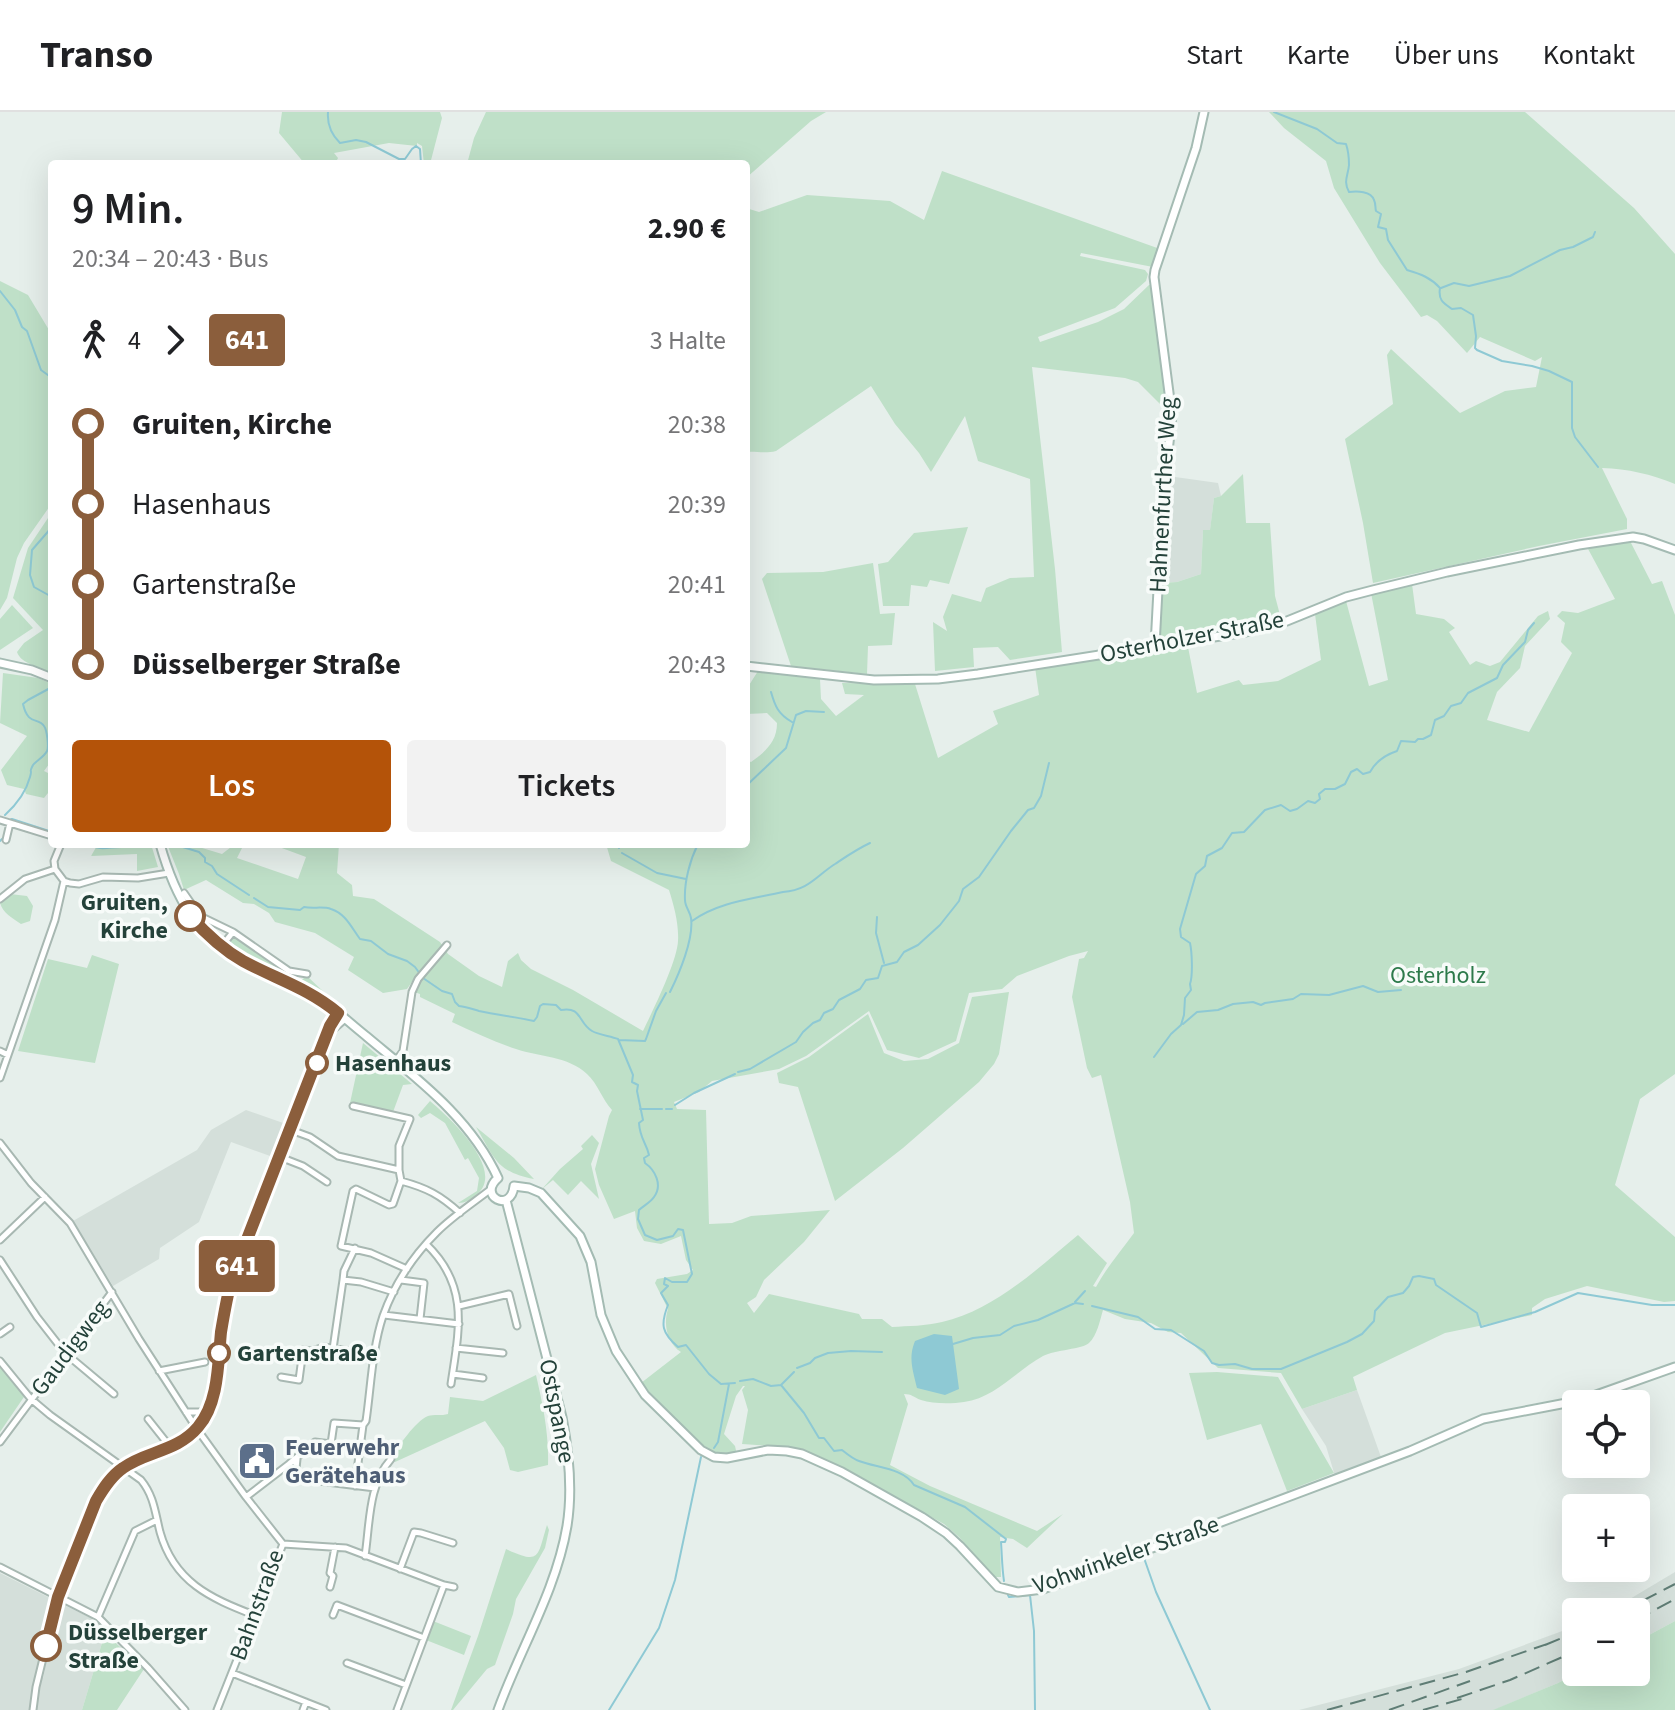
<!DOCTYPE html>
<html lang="de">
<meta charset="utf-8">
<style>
body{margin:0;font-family:"Source Sans 3",sans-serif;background:#f2f2f2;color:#202124;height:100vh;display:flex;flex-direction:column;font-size:30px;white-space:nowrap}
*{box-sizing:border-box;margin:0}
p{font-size:26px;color:#757577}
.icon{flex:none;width:44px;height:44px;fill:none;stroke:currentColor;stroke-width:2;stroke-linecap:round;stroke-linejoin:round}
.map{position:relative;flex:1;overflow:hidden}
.panel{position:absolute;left:48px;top:48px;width:702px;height:688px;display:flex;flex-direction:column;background:#fff;border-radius:8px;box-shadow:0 8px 32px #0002}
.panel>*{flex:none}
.badge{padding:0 16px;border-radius:6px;font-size:28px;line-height:52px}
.fabs{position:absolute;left:1562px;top:1278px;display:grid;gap:16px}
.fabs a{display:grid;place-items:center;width:88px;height:88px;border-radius:8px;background:#fff;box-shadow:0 8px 32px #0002;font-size:40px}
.map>.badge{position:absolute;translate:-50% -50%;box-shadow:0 0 0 4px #fff}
.legs{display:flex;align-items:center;gap:12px;height:88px;padding:0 24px;font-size:26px}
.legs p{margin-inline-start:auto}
.overview{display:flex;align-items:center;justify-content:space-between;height:136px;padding:0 24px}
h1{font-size:44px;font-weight:600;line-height:60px}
.primary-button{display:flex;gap:16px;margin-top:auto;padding:16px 24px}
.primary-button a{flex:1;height:92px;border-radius:8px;background:#b45309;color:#fff;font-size:32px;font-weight:600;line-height:92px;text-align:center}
.primary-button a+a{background:#f2f2f2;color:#202124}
ul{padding:0 24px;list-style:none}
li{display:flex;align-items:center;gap:28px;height:80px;font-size:30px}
li i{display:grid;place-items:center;width:12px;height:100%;margin:0 10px;background:currentColor}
li i::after{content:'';width:20px;height:20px;margin:-10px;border:6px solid;border-radius:50%;background:#fff}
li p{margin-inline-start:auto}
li:first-child i{background:linear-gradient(#0000 50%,currentColor 0)}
li:last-child i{background:linear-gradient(currentColor 50%,#0000 0)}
header{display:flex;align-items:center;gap:48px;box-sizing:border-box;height:112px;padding:0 40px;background:#fff;border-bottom:2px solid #e0e0e0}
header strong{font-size:38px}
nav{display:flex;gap:44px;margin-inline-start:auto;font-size:28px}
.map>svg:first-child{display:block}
</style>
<header>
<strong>Transo</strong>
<nav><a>Start</a><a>Karte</a><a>Über uns</a><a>Kontakt</a></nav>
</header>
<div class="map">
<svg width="1675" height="1598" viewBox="0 0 1675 1598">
<rect width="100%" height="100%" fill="#e6efeb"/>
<!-- built -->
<path fill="#d4dfda" d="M1168,364L1218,371L1221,384L1214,386L1210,419L1203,418L1201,462L1177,470L1161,471Z
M246,998L286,1012L273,1045L231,1030L199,1110L160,1136L159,1147L113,1174L73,1109L197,1038L211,1018Z
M1357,1278L1381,1345L1335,1364L1326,1334L1302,1297Z
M1675,1460V1509L1636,1530V1500H1608Z
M0,1461L52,1487L39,1523L41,1540L35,1564L43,1566L51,1529L62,1504V1492L99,1510L105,1521L82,1598H0Z
M1576,1514V1560H1579L1558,1571L1494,1598H1299L1459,1557Z"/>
<!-- green -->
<path fill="#bfe0c8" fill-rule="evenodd" d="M282,0H440L442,6L430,52H424L422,34L417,31V34L389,31L334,41L338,46L335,52H305L279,21Z
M486,0H826L811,9L746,66V52H467L474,26Z
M1269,0H1525L1634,96L1675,142V372C1651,362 1628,357 1602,356L1627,407V417L1539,434L1373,471L1363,411L1345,327L1393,292L1387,243L1391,237L1460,301L1505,279L1536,275L1542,245L1535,249L1480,225L1467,241L1437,209L1427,203L1421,205L1380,151L1334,76L1326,49L1284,16Z
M942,59L1160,137L1153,155L1081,141L1080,144L1145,158L1148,162L1146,169L1115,196L1038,225L1040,230L1098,210L1124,197L1149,173H1151L1154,176L1168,295L1164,296L1138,270L1125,266L1032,255L1055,457L1062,540L1010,548L998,535L973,536L974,555L935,559L933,510L947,519L943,505L952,482L981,490L986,476L1010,466L1034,465L1030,367L978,349L965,304L931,360L919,341L895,312L871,274L776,339C765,342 757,339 746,340V96L759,100L807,83L890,89L924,108Z
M0,169L28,183L52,223V391L24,431L17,446L7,486L0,498Z
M1243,362L1246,411H1270L1275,484L1280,503L1183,523L1162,525L1160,521L1161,471L1177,470L1201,462L1203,418H1210L1214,386L1221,384Z
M52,400V561C40,555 21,552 17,540L24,531L43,518L13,486L28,436Z
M968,415L949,472L930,468L927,475L911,473L909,494H883L878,452L888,450L914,421Z
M1617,429H1630L1652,472L1662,469L1675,503V962L1640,987L1615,1073L1675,1125V1189L1664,1190L1587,1174L1545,1187L1532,1196V1203L1445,1221L1353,1265L1357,1278L1302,1297L1281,1261L1218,1256L1181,1221L1168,1220L1151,1211L1125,1207L1103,1198C1100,1208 1097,1224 1089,1231C1083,1237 1055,1238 1043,1244C1016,1259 995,1286 964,1290C951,1292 933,1292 921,1288C913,1285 912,1282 904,1282L908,1292L890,1353L930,1374L1037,1419L1063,1402L1027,1436L1013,1427L1000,1425L1001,1465H995L959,1425L944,1412L838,1353L814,1342L787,1335L742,1332L748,1298L742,1278L745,1274H743L736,1284L724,1322L735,1334L737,1343L717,1342L694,1327L641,1271L681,1240C667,1231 663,1212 668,1197L655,1171L657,1167L687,1162L693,1158L686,1148L681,1124L661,1132L644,1129L637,1116L635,1099L614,1107L599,1073L595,1057L609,1004L612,998C602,987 598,972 587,962C568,944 540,945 516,937C495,930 473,920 452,910L455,902L420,885V882L414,880L418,869L414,867L407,877L383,881L348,858L354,845L315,821L275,810L269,801L254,792L243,791L206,768L184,778L179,762L167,732H189L222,742L235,732H244L237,746L298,767L306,745L271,732H339L337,761L352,773L353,784L374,787L440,830L448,842L479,864L502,875L508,849L518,841L521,848L531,857L573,878L643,919C653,898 677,850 678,829C679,812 674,794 669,778L611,749L606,732H746V648L751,650C765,640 777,630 777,611L767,601L746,602V578L758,559L820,567L821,587L836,604L864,583L845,582L842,571L915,572L938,646L998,612L993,599L1039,583L1035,555L1188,535L1197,581L1239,568L1243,573L1278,569L1321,548L1315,502L1346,489L1369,574L1388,568L1371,481L1412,472L1416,502L1444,507L1455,516L1449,520L1470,553L1476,549L1490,554L1500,550L1538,504L1548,499L1550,507L1525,534L1520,556L1497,580L1487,608L1529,620L1572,541L1561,530L1565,511L1557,504L1562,499L1578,501L1615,487L1587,435ZM1088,839L1084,846L1079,847L1072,885L1087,956L1092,966L1101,963L1130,1090L1134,1121C1121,1139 1106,1156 1096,1175L1093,1174L1107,1151L1078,1123C1038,1156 995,1198 942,1210C926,1214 908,1214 892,1215L882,1207H862L859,1202L769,1182L754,1201L747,1191L756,1185L764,1168L804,1130L830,1098L751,1104L732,1111L709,1112L706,998L677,997L674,990L699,980L712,969L779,957L806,944L869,899L887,938L919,946L956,929L969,881L1002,877L1017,864L1069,844Z
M873,451L880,502L895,501L892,533L868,534L867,562L791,554L762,467L767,461L823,460Z
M12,493L33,516L0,538V507Z
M3,561L38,566L52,572V648L44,659L52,663V676L44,686L26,682L24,677L7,673L1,658L27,624L0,611Z
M98,732H151L158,755L137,759V742L91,744Z
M10,782L27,784L33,794L30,809L21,812C12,806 3,801 0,791Z
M231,826H238L300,869L307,864L328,884L326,886L228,836V830Z
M92,843L119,852L95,951L18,939L48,847L87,856Z
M1009,880L999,942L994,952L979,970L903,1036L835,1089L798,975L779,971L777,961L809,945L868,902L884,941L904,949L928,947L959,931L972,885Z
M363,931L412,972L403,973L393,1000L350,991Z
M430,989C449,1005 509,1060 475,1084C469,1088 466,1091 458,1091L477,1079L479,1066L468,1046L465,1048L445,1011L430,1001L421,1006L418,1003Z
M476,1015L514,1046L534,1067C496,1060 494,1045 476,1015Z
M592,1023L599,1031L591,1052L599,1087L581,1069L568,1083L553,1068L542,1077L560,1057L583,1037L581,1034Z
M0,1251L26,1282L0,1320Z
M1217,1260L1278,1265L1334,1361L1287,1379L1261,1312L1207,1328L1189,1261Z
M536,1263C543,1293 549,1322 548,1353L518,1360L510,1358L504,1336L485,1309L395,1350L390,1345C400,1334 414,1310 428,1304C433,1302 442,1304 448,1302L450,1285L483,1289Z
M547,1413L549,1418L545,1436L516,1487L513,1502L495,1553L487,1557L453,1598H451L478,1524L506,1437C541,1453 537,1445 547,1413Z
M433,1509L471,1524L464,1543L426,1528Z
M1675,1509V1598H1493L1558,1571L1579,1560H1636V1530Z
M105,1521L144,1557L117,1598H82Z"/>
<!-- water -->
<path fill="#8ec9d4" d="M934,1222L952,1224L959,1277L945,1283L917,1276C913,1258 908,1246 915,1229Z"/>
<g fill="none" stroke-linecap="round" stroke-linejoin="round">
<!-- stream -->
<path stroke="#8ec9d4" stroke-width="2" d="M328,0C327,12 331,22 340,31L356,28L366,30L399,47H405L412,37L416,34L420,37L421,52
M1274,0L1317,17L1337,31L1346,32C1348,38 1349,47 1349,53C1348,64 1343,69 1349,80C1357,79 1371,79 1374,88C1376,92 1375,96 1376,99L1381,102L1378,115L1386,117L1388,128L1407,158C1421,162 1431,166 1440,176C1438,188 1443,191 1452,197L1461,196L1473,203L1476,224L1475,236L1477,238L1502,249L1532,254L1549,259L1572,270V316L1575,325L1598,355
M1441,176L1454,171L1469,174L1510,164L1560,138L1573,135L1593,125L1595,120
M0,179L15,198L22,215L27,219L41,258L52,266
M52,415L32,438L30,463L34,475L52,485
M771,580C775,594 778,602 792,610
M746,674L786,636L796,603L806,599L824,600
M5,703C16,693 26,680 30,665C33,655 28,663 33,653C37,648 44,645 47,639C49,635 47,618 44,614C38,605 28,614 23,592L28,588L52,575
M10,708L12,707L52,720
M0,729L2,727
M88,732C101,740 111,734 124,735L127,732
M173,732L199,740L205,746V750L212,754L217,762L249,783
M617,732L619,736
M622,741L657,761L686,767
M254,786L268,795L300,798L304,795C313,797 323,794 331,797C346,802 351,815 360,827L371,829L388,842L407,849L415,855L423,866L442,879L452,882L455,890L459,894C467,895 472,897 479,899C497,903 516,905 534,909L537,905L540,894L543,892L556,893L561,898C582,894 578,911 592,919C599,923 610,924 618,927L633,963L632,970L638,973L637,979L643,1008L639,1011C640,1027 646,1030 649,1043L644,1046L645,1051C655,1058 663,1073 654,1085C651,1090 643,1094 639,1098L638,1107L645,1123L657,1128L673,1124L678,1117L683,1118L692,1162L687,1170H672L665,1166L664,1172L668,1174L661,1181L668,1193C660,1213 662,1221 678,1235L686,1233L709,1262L721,1272L735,1271
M877,805L876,821L884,851
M692,809C718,790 752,787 783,780C809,778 816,764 835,752C847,744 857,737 870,731
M670,880C679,862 694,827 691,806C690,799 685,795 685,788C684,770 690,748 698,732
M1183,912L1197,900L1218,898L1233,892L1253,890L1261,893L1265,891L1293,887L1301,882L1329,883L1363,874L1378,880L1401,878
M619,928L645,929L646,927L656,899L666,881
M1154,945L1171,922L1181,913L1184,903L1185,886L1191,878L1190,872C1193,864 1192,840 1190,831L1181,825L1180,817L1196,762L1205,754L1207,744L1222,736L1232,721L1244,720L1265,698L1281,693L1290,699L1297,697L1308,689L1315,691L1320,687L1319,682L1325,677H1335L1345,672L1351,660L1357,657L1363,662L1370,660C1376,649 1385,643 1397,639L1401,629L1415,630L1418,627H1423L1431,623L1435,608L1444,604L1451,594L1461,591L1468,581L1497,566L1503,553L1525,530L1528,518L1534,511
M738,960L750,957L796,930L803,920L813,911L820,908L824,901L833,897L839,888L860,877L866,868L878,866L882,854L897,850L904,840L918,833L940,813L959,789L963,777L979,765L1011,719L1028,698L1034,696L1041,684L1049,651
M675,993L694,981L735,962
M640,997H662
M666,997H672
M1075,1190L1085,1179
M1092,1194L1138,1205L1155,1217L1171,1218L1204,1239L1212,1251L1219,1253L1235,1252L1252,1257H1281L1347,1230L1362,1222L1374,1209L1375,1199L1388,1185L1403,1181L1409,1174L1413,1165L1419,1164L1434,1167L1436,1173L1477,1201L1481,1215L1535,1200L1578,1181L1652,1193H1675
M953,1232L973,1226L1000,1223L1014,1214L1038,1208L1075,1191L1083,1192
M797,1256L810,1251L815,1246L828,1241L851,1239L882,1240
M740,1269L753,1267L771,1274L781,1273L804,1301L819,1326H824L834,1339L842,1338C847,1342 853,1347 859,1349C877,1356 903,1356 914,1373L965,1395L1006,1427L1005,1430H1001C1002,1444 1002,1456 1004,1469
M781,1273L794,1260
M714,1336L718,1330L729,1272
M1082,1466L1139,1446H1144L1156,1480L1210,1598
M1008,1483L1009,1485L1030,1483L1034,1519L1035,1598
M1030,1483L1039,1481
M609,1598L659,1516L675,1468L701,1345"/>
<!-- street casing -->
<g stroke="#a8b8b2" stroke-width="9">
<path id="street" d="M0,708L52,724
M6,728L10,711
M61,732L54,749L55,757L64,769L70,771L79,772L103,765L138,766L169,761
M184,781L200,804L233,820L289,859L307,862
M0,787L25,767L55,757
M221,835L233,820
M329,921L345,907
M0,939L8,943
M393,953L403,939L412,880L418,867L447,833
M0,966L55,808L64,769
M353,994L410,1007L399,1034V1058
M291,1018L310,1025L338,1044L399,1058L401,1069L393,1092L389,1093L356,1077L353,1079L341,1134L371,1141L407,1157
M0,1031L31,1071L70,1111L139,1227L197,1317L246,1385L283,1432L217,1598
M280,1045L303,1054L327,1070
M401,1069C427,1076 440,1083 460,1101
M0,1128L45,1085
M426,1132C470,1174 459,1218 451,1272
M355,1136L344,1159L343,1168L361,1170L394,1180
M0,1148L37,1205L65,1241L114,1282
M401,1168L424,1171L420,1207
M459,1194L509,1182L517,1214
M384,1203L459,1212
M0,1222L10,1215
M456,1236L503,1241
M333,1237L343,1168
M0,1249L31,1287L50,1303L141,1368C154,1384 155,1400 160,1420C174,1470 210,1486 254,1503
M159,1259L205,1250
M453,1262L483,1266
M281,1265L299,1268L303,1238L312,1239L324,1235L375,1243
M186,1300H207
M148,1307L171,1336
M0,1330L112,1180
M297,1347L295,1366L375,1376
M355,1374L363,1313L366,1309C371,1275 372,1237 383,1204C394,1173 414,1143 437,1120C453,1104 473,1091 491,1077
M246,1385L289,1352L315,1330L331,1332L334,1311L363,1313
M283,1432L346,1436L444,1473L454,1475
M365,1444C370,1411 368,1373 391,1347
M0,1455L98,1505L148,1556L185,1598
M400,1457L414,1420L421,1421L453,1431
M330,1475L333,1464L330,1461L335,1435
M333,1503L337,1493L424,1526
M98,1505L135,1419L157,1408
M347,1551L406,1573
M232,1561L326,1598
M33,1598L36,1575L58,1485L96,1389C103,1377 111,1364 123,1356C146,1339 177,1340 198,1315C219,1291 217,1250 221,1220C224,1202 227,1184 232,1166L330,914L338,901
M303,1598L306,1590
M397,1598L444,1473"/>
</g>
<!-- secondary casing -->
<g stroke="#a4bbb3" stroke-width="11">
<path id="secondary" d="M1155,534L1163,384L1172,304L1154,165L1155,158L1196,36L1204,0
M0,551L32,558L52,566
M746,554L874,568L938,567L978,562L1246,520L1287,509L1346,485L1373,478L1447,460L1579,433L1633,425L1644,427L1675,438
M160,732C175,785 196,825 247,851C267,861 288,869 308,879C329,891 347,909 366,924C416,966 470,1005 498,1066
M498,1066C477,1084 511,1102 514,1074
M514,1074L529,1076L541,1081L580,1124L591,1150L601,1203L616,1239L645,1283L701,1338L714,1345L727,1346L768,1338L787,1339L802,1342L842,1360L922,1405L946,1421L960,1434L998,1475L1018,1480L1043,1477L1410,1339L1483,1307L1582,1288L1675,1255
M498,1598C520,1537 556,1479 567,1414C573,1377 569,1341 562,1305L506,1088"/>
</g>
<!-- street -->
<use href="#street" stroke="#fff" stroke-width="5"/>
<!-- secondary -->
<use href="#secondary" stroke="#fff" stroke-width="7"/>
<!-- rail -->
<path stroke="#5f7d75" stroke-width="2" stroke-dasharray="16 8" stroke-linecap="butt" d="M1621,1500L1675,1472
M1636,1508L1675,1487
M1545,1533L1576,1520
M1457,1586L1510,1568L1576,1539
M1327,1598L1466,1560L1553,1530
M1389,1598L1470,1569
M1423,1598L1469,1585"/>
</g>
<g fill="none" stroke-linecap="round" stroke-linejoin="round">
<!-- line-1 casing -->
<g stroke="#fff" stroke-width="18">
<path id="line-1" d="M46,1534L58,1485L96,1389C103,1377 111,1364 123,1356C146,1339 177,1340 198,1315C219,1291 218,1250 221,1220C224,1202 227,1184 232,1166L330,914L338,901C308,876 276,867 243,849C222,837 206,822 190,804"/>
</g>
<!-- line-1 -->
<use href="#line-1" stroke="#8b5e3c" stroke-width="12"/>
</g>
<!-- icons -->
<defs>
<g id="civic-square" transform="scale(2)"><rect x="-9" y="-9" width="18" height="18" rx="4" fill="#5c6f8a" stroke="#f7fbf9"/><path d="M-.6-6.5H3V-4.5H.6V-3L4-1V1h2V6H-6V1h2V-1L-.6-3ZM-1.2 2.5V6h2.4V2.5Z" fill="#fff"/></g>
</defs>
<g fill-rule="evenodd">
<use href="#civic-square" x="257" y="1349"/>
</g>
<!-- markers -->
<g fill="#fff" stroke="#8b5e3c" stroke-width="4">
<circle cx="190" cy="804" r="14"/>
<circle cx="317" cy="951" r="10"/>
<circle cx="219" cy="1241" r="10"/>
<circle cx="46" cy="1534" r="14"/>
</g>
<g text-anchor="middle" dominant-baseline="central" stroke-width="7" stroke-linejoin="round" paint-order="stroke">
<!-- street labels -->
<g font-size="24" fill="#24423a" stroke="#f7fbf9">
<text transform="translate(1163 383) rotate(-87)">Hahnenfurther Weg</text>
<text transform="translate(1192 525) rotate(-11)">Osterholzer Straße</text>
<text transform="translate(70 1236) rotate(-53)">Gaudigweg</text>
<text transform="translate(557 1299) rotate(79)">Ostspange</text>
<text transform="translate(1126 1443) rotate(-19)">Vohwinkeler Straße</text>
<text transform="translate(257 1493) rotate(-70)">Bahnstraße</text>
</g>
<!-- stop labels -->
<g font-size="24" font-weight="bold" fill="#24423a" stroke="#f7fbf9" text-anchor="start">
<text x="168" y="790" text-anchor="end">Gruiten,<tspan x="168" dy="28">Kirche</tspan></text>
<text x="335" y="951">Hasenhaus</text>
<text x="237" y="1241">Gartenstraße</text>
<text x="68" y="1520">Düsselberger<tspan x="68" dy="28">Straße</tspan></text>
</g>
<!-- park labels -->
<g font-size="24" fill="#2d7a4b" stroke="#f7fbf9">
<text x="1438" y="863">Osterholz</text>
</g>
<!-- service labels -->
<g font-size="24" font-weight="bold" fill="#4e5e75" stroke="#f7fbf9" text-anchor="start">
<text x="285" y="1335">Feuerwehr<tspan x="285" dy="28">Gerätehaus</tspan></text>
</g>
</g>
</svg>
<div class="fabs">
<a><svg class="icon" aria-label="locate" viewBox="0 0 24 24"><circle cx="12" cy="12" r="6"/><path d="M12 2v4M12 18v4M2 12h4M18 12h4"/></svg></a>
<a>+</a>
<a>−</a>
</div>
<b class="badge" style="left:237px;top:1154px;background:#8b5e3c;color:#fff">641</b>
<section class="panel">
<div class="overview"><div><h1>9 Min.</h1><p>20:34 – 20:43 · Bus</p></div><b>2.90 €</b></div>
<div class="legs"><svg class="icon" aria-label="walk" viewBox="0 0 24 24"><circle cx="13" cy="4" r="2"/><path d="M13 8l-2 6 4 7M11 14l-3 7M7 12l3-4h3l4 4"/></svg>4<svg class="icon" aria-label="forward" viewBox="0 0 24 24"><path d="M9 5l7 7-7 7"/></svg><b class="badge" style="background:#8b5e3c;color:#fff">641</b><p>3 Halte</p></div>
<ul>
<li><i style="color:#8b5e3c"></i><b>Gruiten, Kirche</b><p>20:38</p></li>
<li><i style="color:#8b5e3c"></i><span>Hasenhaus</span><p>20:39</p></li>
<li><i style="color:#8b5e3c"></i><span>Gartenstraße</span><p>20:41</p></li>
<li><i style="color:#8b5e3c"></i><b>Düsselberger Straße</b><p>20:43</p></li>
</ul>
<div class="primary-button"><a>Los</a><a>Tickets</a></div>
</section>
</div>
